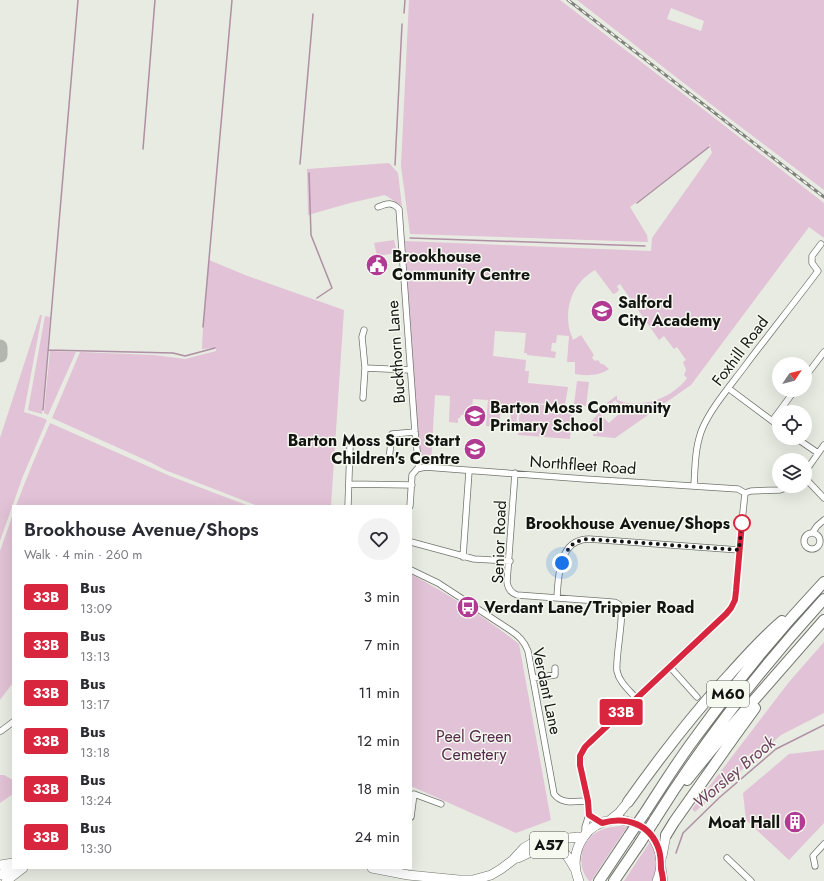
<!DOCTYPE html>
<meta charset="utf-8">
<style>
body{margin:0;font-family:Jost,sans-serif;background:#f2f2f3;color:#2b2b33;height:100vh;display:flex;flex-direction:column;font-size:15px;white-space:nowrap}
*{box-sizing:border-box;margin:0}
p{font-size:13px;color:#7c7c81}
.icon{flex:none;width:22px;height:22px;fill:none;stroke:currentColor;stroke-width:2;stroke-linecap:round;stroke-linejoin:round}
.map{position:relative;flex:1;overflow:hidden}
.sheet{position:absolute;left:12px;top:505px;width:400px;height:364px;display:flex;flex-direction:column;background:#fff;border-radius:0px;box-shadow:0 4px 16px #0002}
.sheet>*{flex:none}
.badge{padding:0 8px;border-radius:3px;font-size:14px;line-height:26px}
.needle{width:26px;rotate:55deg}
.controls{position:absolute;left:772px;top:357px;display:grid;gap:8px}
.controls a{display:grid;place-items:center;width:40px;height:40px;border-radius:50%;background:#fff;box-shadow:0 4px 16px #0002;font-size:20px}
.you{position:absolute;width:20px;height:20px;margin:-10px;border:3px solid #fff;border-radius:50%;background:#1a73e8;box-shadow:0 0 0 6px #1a73e833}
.map>.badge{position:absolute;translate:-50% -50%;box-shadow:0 0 0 2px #fff}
.round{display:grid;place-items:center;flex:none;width:42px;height:42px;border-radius:21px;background:#f2f2f3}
.headline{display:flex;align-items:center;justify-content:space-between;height:68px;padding:0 12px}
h1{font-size:19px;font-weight:600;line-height:30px}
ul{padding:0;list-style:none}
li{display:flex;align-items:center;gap:12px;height:48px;padding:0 12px}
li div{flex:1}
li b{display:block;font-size:15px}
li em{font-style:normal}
li .badge{min-width:44px;font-weight:700;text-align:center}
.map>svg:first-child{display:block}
</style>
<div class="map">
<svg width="824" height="881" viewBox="0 0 824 881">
<rect width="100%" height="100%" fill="#e8ebe2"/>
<!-- green -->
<path fill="#e2c2d6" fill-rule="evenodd" d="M409,0H560L712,116L824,203V238L809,227L691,385L615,438L593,436V434H597V430L589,428L590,423L603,408L605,410L600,414L609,423L624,409L615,400L609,406L607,403L616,396H617V400C640,410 673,398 687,378L684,375L686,370L683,362L686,360L677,347L674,349L664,336L659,340L620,284L617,286L619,290L616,293L613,294L595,270C574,282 565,304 569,328C570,332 572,336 573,340L581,335L594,355L592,358L595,361L598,360L601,364H603L609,369C599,376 586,376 575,374V362H567L569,336L557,335L556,343H552L551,351L556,352L555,358L527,355V353H524L526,333L495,331L493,356L526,360L525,371H529L528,383L568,387L565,405L519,402L515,431H510L511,410L501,409L499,427L486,426L488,400L473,399L471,415H461L460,418H458V423L449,422L450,396L435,395L431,463L422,462L419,459L405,241L651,251L652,238L712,153L709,143V147L630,207L647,235L648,242L410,234L401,166Z
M577,0H824V190L721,112ZM671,8L704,21L701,31L667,19Z
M389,163L398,173L402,206L385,195L350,203L308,215L307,169Z
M394,240L397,253L377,256L374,243Z
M209,260L245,275L344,310L331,506H258L165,470L152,463L52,418L80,352L154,355L185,359L216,351V348L202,349L203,327Z
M40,315H42L24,412L43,418L47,420L23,476L0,541V438Z
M45,316L50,317L42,414L28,410Z
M50,351L76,352L48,415L44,413Z
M577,381L589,382L586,406L574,404Z
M520,403L572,407L570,439L518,435Z
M50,423L170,476L249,506H16C26,478 38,451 50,423Z
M13,514V652L12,655L13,661V681L12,684L0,700V551Z
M411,574C449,595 485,617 519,644L551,820L516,833L411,786Z
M824,642V713L781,735L695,812L692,809L789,682Z
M824,750V823L789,860L746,820L743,793L789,754Z
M0,775H4L13,780V794L0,803Z
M619,826L627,827L591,881H589C586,877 583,872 582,867C579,852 586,836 601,830C607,827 613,827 619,826Z
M650,842L657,857L656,881H624Z"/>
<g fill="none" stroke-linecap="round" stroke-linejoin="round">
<!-- stream -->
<path stroke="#af8fa4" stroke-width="1.5" d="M404,13L405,0
M143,149L155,0
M300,164L313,14
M395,165L402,24
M309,173L311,235L332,288L317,298
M637,203L709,147
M410,238L645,246
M203,327L232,0
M48,350L173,353L185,356L215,348
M43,410L78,0
M676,853L683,833L720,797L776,749L824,725"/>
<!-- taxiway -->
<path stroke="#b3b6ae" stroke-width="15" d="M0,347V355"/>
<!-- minor casing -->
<g stroke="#71756d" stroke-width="7">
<path id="minor" d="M378,207C387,204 392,201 399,209L415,432L419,468
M365,368L410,370
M805,377L824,352
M728,388L779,426
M363,398L365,368L362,337L364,330
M772,421L795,390
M796,438L818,453
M389,459L392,434L415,432
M805,472L824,445
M515,473L507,582C508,589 511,593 517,595L612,602C615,602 618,603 620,606C625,613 615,658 617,671C619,682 629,690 636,698
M805,478L824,498
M349,484L412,485
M694,486C695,468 695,449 701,432C709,410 731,385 745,366C769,334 794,303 818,271L812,263V256L821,244
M745,493L751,491L780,490L791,486
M348,506L350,446
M410,506L412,475L417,469L425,467L585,479L738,489L745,493
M813,532L817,526L824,520
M804 541a8 8 0 1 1 16 0a8 8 0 1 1-16 0Z
M411,542L474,559L510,561
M463,557L469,471
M411,570L438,583L510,630C519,636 524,641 528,651L554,794C562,805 576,801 588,801
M557,597C558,581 559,550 576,542C580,540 584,539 589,539L739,550
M670,667L697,697
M533,678L555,675V668
M1,731L13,722
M411,817L414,794L441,804
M585,836V827L589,815L588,801L580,765L581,757L585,747L589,743L703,637L731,608L735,600L736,591L739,550L745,493
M727,858L751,881
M815,866L813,856L824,844"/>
</g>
<!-- primary casing -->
<g stroke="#71756d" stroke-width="10">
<path id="primary" d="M661,868L663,881"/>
</g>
<!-- trunk casing -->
<g stroke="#71756d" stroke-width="10">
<path id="trunk" d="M609,821L619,813L628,802
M662,856L666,835
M518,858C546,845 557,834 575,869
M0,865L13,863
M372,868L408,875L459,880H473L491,875L501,869L513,860L524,848L536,841L548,838H569L578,837L583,838
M0,875L13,868
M6,881L23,868
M579,881C574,870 574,857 579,845C602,794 679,828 657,881"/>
</g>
<!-- motorway casing -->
<g stroke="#71756d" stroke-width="12">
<path id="motorway" d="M687,780L727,731L824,620
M628,802C660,757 693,714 730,674C747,655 763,637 782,621
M644,814C661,788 677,762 695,738C735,683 778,631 824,582
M654,821C704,741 761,668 824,599
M666,835L674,822L734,737L755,708
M599,881L629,836
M614,881L640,843"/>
</g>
<!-- minor -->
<use href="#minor" stroke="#fff" stroke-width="5.5"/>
<!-- primary -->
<use href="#primary" stroke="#fff" stroke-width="8"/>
<!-- trunk -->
<use href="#trunk" stroke="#fff" stroke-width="9"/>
<!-- motorway -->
<use href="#motorway" stroke="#fff" stroke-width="10"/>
<!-- rail casing -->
<g stroke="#7e807a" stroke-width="3">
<path id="rail" d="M568,0L824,197"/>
</g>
<!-- rail -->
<use href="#rail" stroke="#f5f9f0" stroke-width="1.5" stroke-dasharray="4.5" stroke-linecap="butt"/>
<!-- motorway-bridge casing -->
<g stroke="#71756d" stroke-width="12" stroke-linecap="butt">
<path id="motorway-bridge" d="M629,836L644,814
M640,843L654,821"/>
</g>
<!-- motorway-bridge -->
<use href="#motorway-bridge" stroke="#fff" stroke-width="10"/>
</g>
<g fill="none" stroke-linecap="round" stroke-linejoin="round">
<!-- line casing -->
<g stroke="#fff" stroke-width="9">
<path id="line" d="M663,881C663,877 662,873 661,869C661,862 661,857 659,850C651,824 626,816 602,823L589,815L588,801L580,765V756L585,747L589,743L726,614L731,608L735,600L736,591L742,523"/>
</g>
<!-- line -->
<use href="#line" stroke="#d7263d" stroke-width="6"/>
<!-- walk -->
<path stroke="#141512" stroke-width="4" stroke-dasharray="0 7.2" d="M562,563C567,548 572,541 588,539L739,550L742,523"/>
</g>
<!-- icons -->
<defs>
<g id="civic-disc" transform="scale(1.15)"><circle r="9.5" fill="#b13b92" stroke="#f5f9f0"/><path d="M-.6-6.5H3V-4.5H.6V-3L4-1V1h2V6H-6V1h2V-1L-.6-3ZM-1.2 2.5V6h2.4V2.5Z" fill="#fff"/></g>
<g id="school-disc" transform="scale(1.15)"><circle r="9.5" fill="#b13b92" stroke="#f5f9f0"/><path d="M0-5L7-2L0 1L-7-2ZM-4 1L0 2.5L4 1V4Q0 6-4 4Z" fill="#fff"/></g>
<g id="bus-disc" transform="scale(1.15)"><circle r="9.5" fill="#b13b92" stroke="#f5f9f0"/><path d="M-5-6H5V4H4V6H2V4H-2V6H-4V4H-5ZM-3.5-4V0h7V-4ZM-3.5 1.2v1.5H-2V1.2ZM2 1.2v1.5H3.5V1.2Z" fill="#fff"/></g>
<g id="building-disc" transform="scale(1.15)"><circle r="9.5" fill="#b13b92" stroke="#f5f9f0"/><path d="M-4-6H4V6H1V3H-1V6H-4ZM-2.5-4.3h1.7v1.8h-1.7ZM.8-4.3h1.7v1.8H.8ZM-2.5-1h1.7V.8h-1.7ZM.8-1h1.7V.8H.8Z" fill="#fff"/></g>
</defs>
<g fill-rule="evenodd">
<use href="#civic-disc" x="377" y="265"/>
<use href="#school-disc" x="602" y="311"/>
<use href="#school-disc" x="475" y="416"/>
<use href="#school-disc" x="475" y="449"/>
<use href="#bus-disc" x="468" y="607"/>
<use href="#building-disc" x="795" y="822"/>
</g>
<!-- markers -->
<circle fill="#fff" stroke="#d7263d" stroke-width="2" cx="742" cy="523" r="8"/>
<g text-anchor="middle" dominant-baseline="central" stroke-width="3" stroke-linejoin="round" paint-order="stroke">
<!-- shield labels -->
<g fill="#f5f9f0" stroke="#585955" stroke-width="1">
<rect x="707" y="681" width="42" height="26" rx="3"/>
<rect x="530" y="832" width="38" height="26" rx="3"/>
</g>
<g font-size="15" font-weight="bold" fill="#141512">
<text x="728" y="694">M60</text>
<text x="549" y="845">A57</text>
</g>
<!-- poi labels -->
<g font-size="16" font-weight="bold" fill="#141512" stroke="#f5f9f0" text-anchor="start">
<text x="392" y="256">Brookhouse<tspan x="392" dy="18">Community Centre</tspan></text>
<text x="618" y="302">Salford<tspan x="618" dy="18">City Academy</tspan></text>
<text x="490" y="407">Barton Moss Community<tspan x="490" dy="18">Primary School</tspan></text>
<text x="460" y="440" text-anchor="end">Barton Moss Sure Start<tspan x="460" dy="18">Children's Centre</tspan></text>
<text x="484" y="607">Verdant Lane/Trippier Road</text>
<text x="780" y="822" text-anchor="end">Moat Hall</text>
</g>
<!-- street labels -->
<g font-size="16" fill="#141512" stroke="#f5f9f0">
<text transform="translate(740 351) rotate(-53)">Foxhill Road</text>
<text transform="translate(396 352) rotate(-94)">Buckthorn Lane</text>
<text transform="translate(583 465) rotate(4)">Northfleet Road</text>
<text transform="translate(499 542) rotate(-88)">Senior Road</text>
<text transform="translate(547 691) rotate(78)">Verdant Lane</text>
</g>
<!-- stop labels -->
<g font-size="16" font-weight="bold" fill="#141512" stroke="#f5f9f0" text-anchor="end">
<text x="730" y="523">Brookhouse Avenue/Shops</text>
</g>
<!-- park labels -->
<g font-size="16" fill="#562a49" stroke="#f5f9f0">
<text x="474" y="736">Peel Green<tspan x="474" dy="18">Cemetery</tspan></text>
</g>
<!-- water labels -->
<g font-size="17" font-style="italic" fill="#6d3f5f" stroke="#f5f9f0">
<text transform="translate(734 772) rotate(-40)">Worsley Brook</text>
</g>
</g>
</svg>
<div class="controls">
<a><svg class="needle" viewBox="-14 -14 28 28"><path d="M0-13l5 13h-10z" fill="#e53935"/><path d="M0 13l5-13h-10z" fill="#7c7c81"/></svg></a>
<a><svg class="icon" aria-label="locate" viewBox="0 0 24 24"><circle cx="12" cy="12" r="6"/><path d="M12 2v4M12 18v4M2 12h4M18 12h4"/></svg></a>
<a><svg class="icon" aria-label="layers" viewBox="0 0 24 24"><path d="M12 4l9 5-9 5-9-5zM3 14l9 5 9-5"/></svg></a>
</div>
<div class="you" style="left:562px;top:563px"></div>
<b class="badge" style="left:621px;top:712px;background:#d7263d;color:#fff">33B</b>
<section class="sheet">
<div class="headline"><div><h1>Brookhouse Avenue/Shops</h1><p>Walk · 4 min · 260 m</p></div><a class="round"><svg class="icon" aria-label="heart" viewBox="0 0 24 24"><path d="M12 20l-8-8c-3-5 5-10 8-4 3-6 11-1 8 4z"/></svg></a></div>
<ul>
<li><span class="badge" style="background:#d7263d;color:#fff">33B</span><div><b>Bus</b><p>13:09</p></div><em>3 min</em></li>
<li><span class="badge" style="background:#d7263d;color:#fff">33B</span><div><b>Bus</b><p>13:13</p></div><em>7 min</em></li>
<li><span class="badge" style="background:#d7263d;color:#fff">33B</span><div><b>Bus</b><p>13:17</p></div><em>11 min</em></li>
<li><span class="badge" style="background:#d7263d;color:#fff">33B</span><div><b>Bus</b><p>13:18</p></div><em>12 min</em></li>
<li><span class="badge" style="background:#d7263d;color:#fff">33B</span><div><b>Bus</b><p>13:24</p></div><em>18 min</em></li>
<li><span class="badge" style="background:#d7263d;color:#fff">33B</span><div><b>Bus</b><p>13:30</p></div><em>24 min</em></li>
</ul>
</section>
</div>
